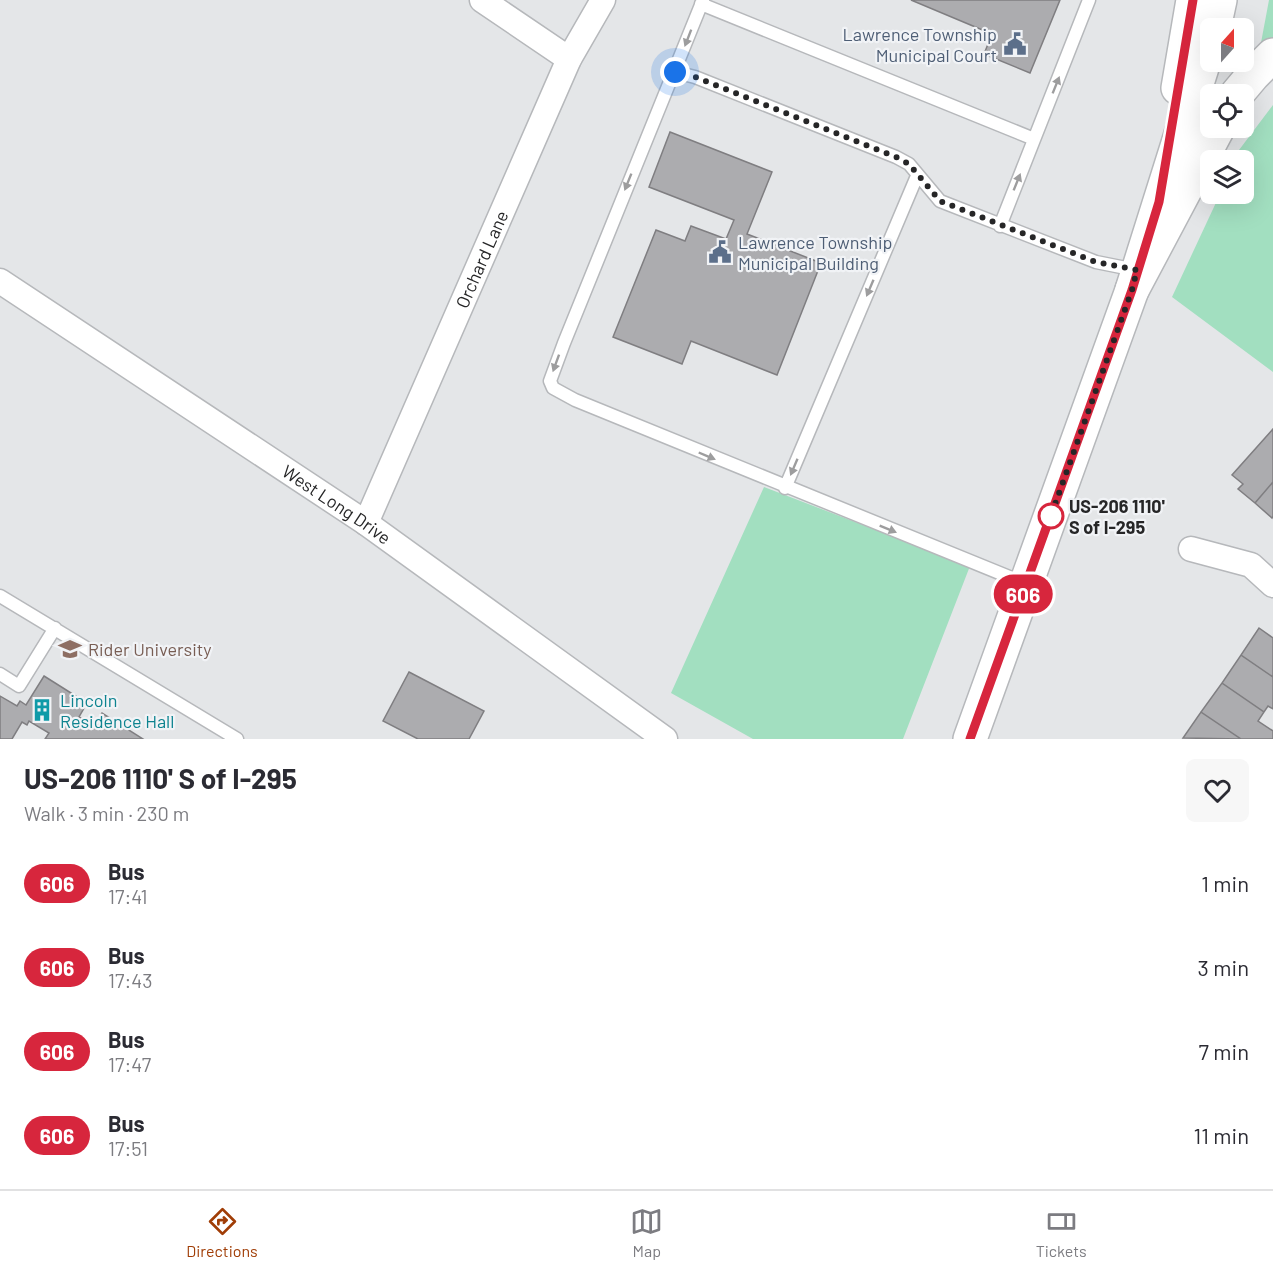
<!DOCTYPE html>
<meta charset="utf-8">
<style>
body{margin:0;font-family:Barlow,sans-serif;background:#f7f7f7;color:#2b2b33;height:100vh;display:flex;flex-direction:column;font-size:22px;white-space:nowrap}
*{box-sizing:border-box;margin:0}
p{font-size:20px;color:#7c7c81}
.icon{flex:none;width:33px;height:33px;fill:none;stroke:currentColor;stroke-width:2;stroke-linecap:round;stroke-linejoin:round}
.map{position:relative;height:739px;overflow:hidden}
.details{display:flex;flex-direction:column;background:#fff;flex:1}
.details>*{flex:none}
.badge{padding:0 12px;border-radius:20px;font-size:21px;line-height:39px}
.needle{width:39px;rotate:21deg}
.controls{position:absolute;left:1200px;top:18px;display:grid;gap:12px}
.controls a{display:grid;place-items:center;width:54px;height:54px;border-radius:9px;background:#fff;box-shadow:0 6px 24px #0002;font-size:30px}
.you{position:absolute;width:30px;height:30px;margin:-15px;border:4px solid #fff;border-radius:50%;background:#1a73e8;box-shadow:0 0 0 9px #1a73e833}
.map>.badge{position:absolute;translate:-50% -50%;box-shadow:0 0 0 3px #fff}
.round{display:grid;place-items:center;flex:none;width:63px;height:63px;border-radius:9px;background:#f7f7f7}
.summary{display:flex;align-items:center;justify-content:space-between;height:102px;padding:0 24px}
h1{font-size:28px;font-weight:700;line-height:45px}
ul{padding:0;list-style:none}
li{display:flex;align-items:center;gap:18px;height:84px;padding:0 24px}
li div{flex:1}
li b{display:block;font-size:22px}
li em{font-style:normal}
li .badge{min-width:66px;font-weight:700;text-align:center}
.dock{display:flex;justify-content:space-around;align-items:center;height:84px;border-top:2px solid #e1e1e2;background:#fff;font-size:16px;color:#7c7c81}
.dock a{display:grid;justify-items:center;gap:3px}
.dock .selected{color:#a03d06}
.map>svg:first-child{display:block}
</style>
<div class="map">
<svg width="1273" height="739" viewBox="0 0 1273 739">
<rect width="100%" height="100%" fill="#e4e6e8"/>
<!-- green -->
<path fill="#a2dfc0" d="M1269,0H1273V41L1260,48Z
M1273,105V372L1172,297L1220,194H1244V160H1234L1236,154Z
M764,487L970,566L903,739H753L671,693Z"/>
<!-- building -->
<path fill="#acacaf" stroke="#7f7e81" stroke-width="1.5" d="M911,0H1060L1030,73L984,54L992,34Z
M670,132L772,172L747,234L821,263L777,375L691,341L682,364L613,337L656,230L685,241L691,226L726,239L734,220L649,187Z
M1273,429V482L1255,503L1238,489L1243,484L1232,475Z
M1273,482V516L1272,518L1255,503Z
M1259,628L1273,638V677L1241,655Z
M1241,655L1273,677V709L1268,706L1264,712L1222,683Z
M409,672L484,711L469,739H418L383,721Z
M44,676L87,703L79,717L94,726L102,713L143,739H45L49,733L29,721L27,725L22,722L12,739H0V696L17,706L20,701L26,705Z
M1222,683L1264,712L1258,721L1273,731V739H1241L1201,712Z
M1201,712L1241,739L1183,738Z"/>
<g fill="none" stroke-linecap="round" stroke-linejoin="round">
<!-- service casing -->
<g stroke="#b6b8bb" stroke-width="15">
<path id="service" d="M703,0L564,343L550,381L553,388L575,400L1024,583
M701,4L1034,139
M675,72L695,77L896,157L909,164L940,201L1096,262L1136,270
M1000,226L1089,0
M785,488L917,176
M0,596L237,739
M0,674L19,686L55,628"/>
</g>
<!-- minor casing -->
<g stroke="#b6b8bb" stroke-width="27">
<g id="minor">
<path d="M482,0L569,59"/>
<path id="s1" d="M0,281L366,523L665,739"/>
<path id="s2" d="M366,523L569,59L603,0"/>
<path d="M1191,549L1251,565L1273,585"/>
</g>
</g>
<!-- primary casing -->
<g stroke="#b6b8bb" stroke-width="36">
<path id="primary" d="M1214,28L1220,0
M1178,88L1193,0
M970,739L1132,290L1210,42"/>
</g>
<!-- motorway casing -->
<g stroke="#b6b8bb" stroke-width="36">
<path id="motorway" d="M1237,94L1253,75L1273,55
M1132,290L1218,128"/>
</g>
<!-- service -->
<use href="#service" stroke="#fff" stroke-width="12"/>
<!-- minor -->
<use href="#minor" stroke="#fff" stroke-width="24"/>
<!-- primary -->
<use href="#primary" stroke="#fff" stroke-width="33"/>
<!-- motorway -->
<use href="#motorway" stroke="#fff" stroke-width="33"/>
</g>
<!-- one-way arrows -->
<defs><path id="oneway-solid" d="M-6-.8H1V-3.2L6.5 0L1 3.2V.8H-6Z" transform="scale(1.5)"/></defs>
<g fill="#9d9d9e">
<use href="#oneway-solid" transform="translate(688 38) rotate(111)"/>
<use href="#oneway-solid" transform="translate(1056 85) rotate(-68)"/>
<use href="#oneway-solid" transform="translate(628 182) rotate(112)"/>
<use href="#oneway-solid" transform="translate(1017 182) rotate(-68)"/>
<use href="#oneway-solid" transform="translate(870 288) rotate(113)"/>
<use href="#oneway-solid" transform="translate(556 363) rotate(110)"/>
<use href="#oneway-solid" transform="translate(707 456) rotate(23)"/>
<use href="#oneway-solid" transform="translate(794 467) rotate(113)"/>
<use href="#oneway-solid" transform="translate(888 529) rotate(22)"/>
</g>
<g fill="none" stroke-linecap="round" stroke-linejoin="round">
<!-- line casing -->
<g stroke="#fff" stroke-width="14">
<path id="line" d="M970,739L1132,290L1159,202L1193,0"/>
</g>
<!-- line -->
<use href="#line" stroke="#d7263d" stroke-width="9"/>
<!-- walk -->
<path stroke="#262627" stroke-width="6" stroke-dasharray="0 10.8" d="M675,72L695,77L896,157L909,164L940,201L1096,262L1137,270L1132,290L1049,521L1051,516"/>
</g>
<!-- icons -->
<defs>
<g id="civic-bare" transform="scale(1.8)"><path d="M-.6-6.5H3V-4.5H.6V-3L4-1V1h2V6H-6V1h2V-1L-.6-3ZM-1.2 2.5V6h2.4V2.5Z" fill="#5c6f8a" stroke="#f1f3f6" stroke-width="2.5" paint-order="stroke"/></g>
<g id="university-bare" transform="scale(1.8)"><path d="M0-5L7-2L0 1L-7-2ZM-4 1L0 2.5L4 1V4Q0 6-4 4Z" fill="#8d6e63" stroke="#f1f3f6" stroke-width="2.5" paint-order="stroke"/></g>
<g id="building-bare" transform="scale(1.8)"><path d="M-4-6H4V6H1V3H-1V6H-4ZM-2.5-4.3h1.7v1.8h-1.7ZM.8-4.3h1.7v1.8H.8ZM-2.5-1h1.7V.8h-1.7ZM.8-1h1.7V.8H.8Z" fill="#0f9aa8" stroke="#f1f3f6" stroke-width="2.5" paint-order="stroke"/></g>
</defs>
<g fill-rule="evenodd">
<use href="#civic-bare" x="1015" y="44"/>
<use href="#civic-bare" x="720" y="252"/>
<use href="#university-bare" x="70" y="649"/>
<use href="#building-bare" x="42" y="710"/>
</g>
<!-- markers -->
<circle fill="#fff" stroke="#d7263d" stroke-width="3" cx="1051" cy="516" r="12"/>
<g text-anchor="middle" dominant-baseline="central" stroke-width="4.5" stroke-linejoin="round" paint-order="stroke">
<!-- service labels -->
<g font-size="18" fill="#4e5e75" stroke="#f1f3f6" text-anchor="end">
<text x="997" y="34">Lawrence Township<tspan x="997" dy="21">Municipal Court</tspan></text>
<text x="738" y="242" text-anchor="start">Lawrence Township<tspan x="738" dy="21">Municipal Building</tspan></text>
</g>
<!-- street labels -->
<g font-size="18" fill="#262627" stroke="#f1f3f6">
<text stroke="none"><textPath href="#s2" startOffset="288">Orchard Lane</textPath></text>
<text stroke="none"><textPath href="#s1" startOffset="404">West Long Drive</textPath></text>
</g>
<!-- stop labels -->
<g font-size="18" font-weight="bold" fill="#262627" stroke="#f1f3f6" text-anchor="start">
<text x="1069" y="506">US-206 1110'<tspan x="1069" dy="21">S of I-295</tspan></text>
</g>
<!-- education labels -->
<g font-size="18" fill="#785e54" stroke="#f1f3f6" text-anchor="start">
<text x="88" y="649">Rider University</text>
</g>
<!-- culture labels -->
<g font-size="18" fill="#0d838f" stroke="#f1f3f6" text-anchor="start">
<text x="60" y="700">Lincoln<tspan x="60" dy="21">Residence Hall</tspan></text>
</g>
</g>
</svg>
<div class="controls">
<a><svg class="needle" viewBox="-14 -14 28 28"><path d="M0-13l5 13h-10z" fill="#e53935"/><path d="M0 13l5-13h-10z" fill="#7c7c81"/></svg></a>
<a><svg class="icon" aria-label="locate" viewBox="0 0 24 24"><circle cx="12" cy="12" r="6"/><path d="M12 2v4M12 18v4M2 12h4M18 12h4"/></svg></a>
<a><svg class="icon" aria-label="layers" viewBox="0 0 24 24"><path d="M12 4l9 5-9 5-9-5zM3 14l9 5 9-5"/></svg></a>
</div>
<div class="you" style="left:675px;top:72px"></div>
<b class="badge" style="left:1023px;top:594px;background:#d7263d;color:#fff">606</b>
</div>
<section class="details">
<div class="summary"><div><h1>US-206 1110' S of I-295</h1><p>Walk · 3 min · 230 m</p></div><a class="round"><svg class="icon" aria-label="heart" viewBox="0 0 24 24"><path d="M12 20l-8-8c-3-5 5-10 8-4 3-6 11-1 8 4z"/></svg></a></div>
<ul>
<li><span class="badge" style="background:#d7263d;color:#fff">606</span><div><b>Bus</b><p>17:41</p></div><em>1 min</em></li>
<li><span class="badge" style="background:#d7263d;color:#fff">606</span><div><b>Bus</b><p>17:43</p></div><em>3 min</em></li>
<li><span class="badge" style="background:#d7263d;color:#fff">606</span><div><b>Bus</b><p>17:47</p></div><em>7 min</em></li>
<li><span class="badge" style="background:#d7263d;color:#fff">606</span><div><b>Bus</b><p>17:51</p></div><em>11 min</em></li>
</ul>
</section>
<nav class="dock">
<a class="selected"><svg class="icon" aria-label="directions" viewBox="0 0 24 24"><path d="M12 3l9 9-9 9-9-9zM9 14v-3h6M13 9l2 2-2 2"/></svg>Directions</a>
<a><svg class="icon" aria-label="map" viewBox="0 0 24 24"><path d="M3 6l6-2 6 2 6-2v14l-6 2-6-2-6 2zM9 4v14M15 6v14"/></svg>Map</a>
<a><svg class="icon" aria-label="tickets" viewBox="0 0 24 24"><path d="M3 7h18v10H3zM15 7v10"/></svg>Tickets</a>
</nav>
